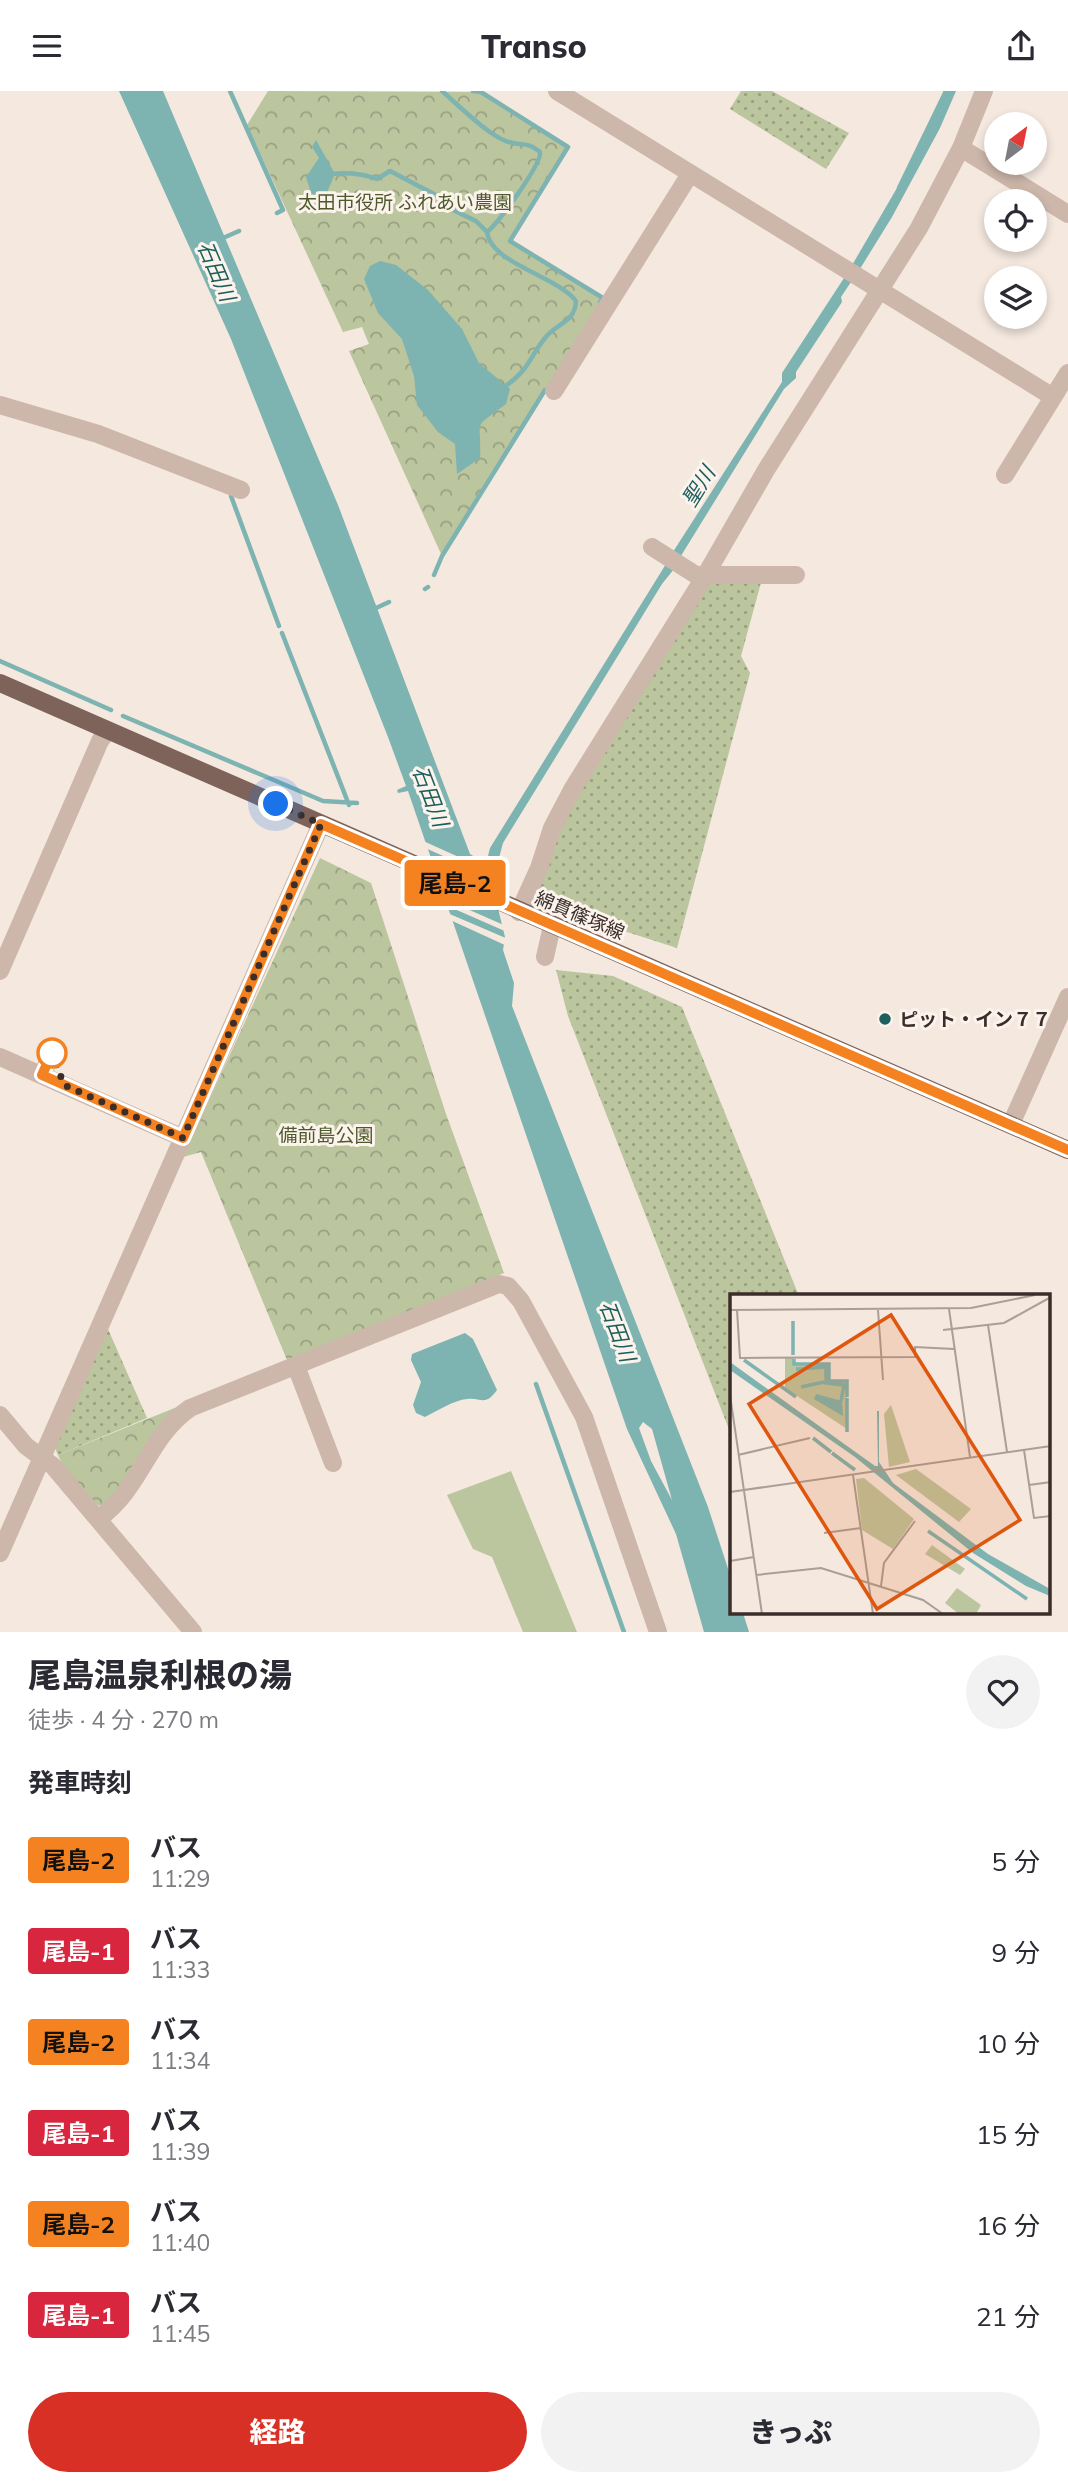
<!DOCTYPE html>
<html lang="ja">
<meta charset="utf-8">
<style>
body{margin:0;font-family:Mulish,"Noto Sans JP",sans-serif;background:#f2f2f3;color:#2b2b33;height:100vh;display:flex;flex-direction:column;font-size:26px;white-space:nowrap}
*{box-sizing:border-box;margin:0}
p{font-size:23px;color:#7c7c81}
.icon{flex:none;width:38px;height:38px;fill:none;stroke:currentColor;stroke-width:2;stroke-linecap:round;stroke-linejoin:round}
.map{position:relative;height:1541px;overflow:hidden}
.details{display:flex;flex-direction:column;background:#fff;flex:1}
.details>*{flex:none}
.badge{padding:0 14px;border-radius:5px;font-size:24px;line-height:46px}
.needle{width:46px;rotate:32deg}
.controls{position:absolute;left:984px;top:21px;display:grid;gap:14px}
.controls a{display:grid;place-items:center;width:63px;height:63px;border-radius:50%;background:#fff;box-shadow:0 4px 10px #0003;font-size:35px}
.you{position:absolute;width:35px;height:35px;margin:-18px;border:5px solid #fff;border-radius:50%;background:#1a73e8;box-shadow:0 0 0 10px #1a73e833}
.map>.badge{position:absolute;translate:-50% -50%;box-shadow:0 0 0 4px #fff}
h2{padding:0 28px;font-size:26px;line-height:63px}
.round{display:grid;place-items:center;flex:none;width:74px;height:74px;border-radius:37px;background:#f2f2f3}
.headline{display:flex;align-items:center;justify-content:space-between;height:119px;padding:0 28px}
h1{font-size:33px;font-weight:800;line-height:52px}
.cta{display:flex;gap:14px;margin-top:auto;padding:14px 28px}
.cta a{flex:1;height:80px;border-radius:42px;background:#d93025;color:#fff;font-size:28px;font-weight:800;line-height:80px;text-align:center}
.cta a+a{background:#f2f2f3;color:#2b2b33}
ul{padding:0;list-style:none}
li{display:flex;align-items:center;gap:21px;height:91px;padding:0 28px}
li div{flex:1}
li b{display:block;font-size:26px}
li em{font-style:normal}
li .badge{min-width:77px;font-weight:700;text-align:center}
header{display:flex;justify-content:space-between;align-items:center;height:91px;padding:0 28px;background:#fff;font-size:32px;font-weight:800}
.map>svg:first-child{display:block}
</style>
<header><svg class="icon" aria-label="menu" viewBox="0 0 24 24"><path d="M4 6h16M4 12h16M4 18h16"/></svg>Transo<svg class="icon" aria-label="share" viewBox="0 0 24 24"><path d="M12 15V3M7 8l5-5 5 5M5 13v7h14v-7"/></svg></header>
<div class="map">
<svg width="1068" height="1541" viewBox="0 0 1068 1541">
<defs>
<pattern id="grass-dots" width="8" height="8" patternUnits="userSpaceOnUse" patternTransform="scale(1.75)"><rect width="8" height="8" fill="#bbc59e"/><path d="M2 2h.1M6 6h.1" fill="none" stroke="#99a081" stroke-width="1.8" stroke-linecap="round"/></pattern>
<pattern id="park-crowns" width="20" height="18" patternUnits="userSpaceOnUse" patternTransform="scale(1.75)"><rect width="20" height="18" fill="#bbc59e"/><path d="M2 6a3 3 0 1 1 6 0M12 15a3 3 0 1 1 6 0" fill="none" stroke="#99a081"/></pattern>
</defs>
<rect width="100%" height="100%" fill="#f4e8df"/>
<!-- grass -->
<path fill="url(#grass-dots)" d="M741,0H772L849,42L826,78L730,18Z
M762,488L741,565L750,582L677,857L543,814L537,801L533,799L574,707L691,512L713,489Z
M556,879L613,885L682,916L799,1205H732V1346L568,925Z
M108,1238L147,1327L58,1364L55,1357Z"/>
<!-- park -->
<path fill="url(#park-crowns)" d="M268,0L481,1L568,56L510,149L603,207L442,465L349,260L369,253L362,236L343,241L247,34Z
M320,767L371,792L446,1023L504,1182L287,1269L201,1061L183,1066Z
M182,1314L133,1383L103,1416C85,1411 65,1381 58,1364Z"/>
<!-- pitch -->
<path fill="#bbc59e" d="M511,1380L577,1541H523L492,1466L473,1458L447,1404Z"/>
<!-- water -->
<path fill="#7db3b0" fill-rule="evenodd" d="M119,0H163L338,414L470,763L486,773L490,757L666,473L674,478L662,493L503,752L492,793L505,846L503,859L514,892L512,915L708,1416L732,1490V1522H743L749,1541H704L676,1443L627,1338L408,700L398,702L397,699L406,695L388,646L231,248ZM643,1331L652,1338L672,1409L651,1370L639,1337Z
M946,0H956L940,37L892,126L858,181L851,176L922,54Z
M316,49L335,83L324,108L311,102L306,86L319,67L312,56Z
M380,170L396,174L428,199L462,238L479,272L510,298L506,313C470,340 482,326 480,367L457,383L455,353L438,341L417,314L414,285L402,248L378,222L364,188L370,175Z
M846,184L853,188L841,206L842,211L796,281V287L784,298L679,468L671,464L782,291V282Z
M465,1242L473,1248L497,1299C485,1316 481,1306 467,1308C454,1309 437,1320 425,1326L416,1322L413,1314L421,1291L411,1269L412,1263Z"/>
<!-- pier -->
<path fill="#f4e8df" d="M421,749L499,784L497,789L423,756Z
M440,806L506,835L507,841L443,813Z
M445,821L508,848L507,855L448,828Z"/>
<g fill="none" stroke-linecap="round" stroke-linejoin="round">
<!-- stream -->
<path stroke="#7db3b0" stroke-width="4.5" d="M230,0L283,119L277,122
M442,0C456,12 491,47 509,51C523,55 525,50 540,61C542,73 498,132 487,141C490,172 557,185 576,210C575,232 556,232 545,247C529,267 530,277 507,294
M473,0L481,1L568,56L510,150L603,207L600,211
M331,83C348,81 361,82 377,88L390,80L434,103L455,120L476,130L487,141
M899,97L946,0
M223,147L239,140
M231,405L279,535
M434,484L442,465L545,299
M425,498L428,496
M374,518L389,511
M282,542L349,714
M0,570L111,619
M123,625L323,710L357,712
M536,1293L624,1541"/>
<!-- minor -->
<path stroke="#cdb7aa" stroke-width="18" d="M557,0L1053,306
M961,57L1068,123
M554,300L690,83
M0,314L98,343L241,399
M1005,384L1068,282
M652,456L696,484H796
M519,821L539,777L552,737L573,697L705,485L766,379L919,137L961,57L984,0
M545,866L552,835
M0,880L100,650L107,640
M0,966L183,1047
M42,984L52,962
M1011,1033L1068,906
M296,1275L333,1372
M0,1324L26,1355L53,1375L193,1541
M98,1428C142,1397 147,1347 190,1317L499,1193L508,1195L521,1210L584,1326L658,1541
M0,1462L321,733"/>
<!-- major -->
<path stroke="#7d635a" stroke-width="18" d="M0,592L1068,1059"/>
</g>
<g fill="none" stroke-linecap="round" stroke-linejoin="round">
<!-- line casing -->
<g stroke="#fff" stroke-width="16">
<path id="line" d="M52,962L42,984L183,1047L321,733L1068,1059"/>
</g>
<!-- line -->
<use href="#line" stroke="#f58220" stroke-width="10"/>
<!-- walk -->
<path stroke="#3b2e2a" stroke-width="7" stroke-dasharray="0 12.6" d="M52,962L64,994L183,1047L321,733L276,713"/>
</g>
<!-- markers -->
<circle fill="#1d5f5d" stroke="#fbf3ec" stroke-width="2.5" cx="885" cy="928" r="7"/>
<circle fill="#fff" stroke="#f58220" stroke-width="3.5" cx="52" cy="962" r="14"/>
<g text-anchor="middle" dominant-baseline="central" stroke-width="6" stroke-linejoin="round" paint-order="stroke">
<!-- park labels -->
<g font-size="19" fill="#4e5a2c" stroke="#fbf3ec">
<text x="405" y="111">太田市役所 ふれあい農園</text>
<text x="326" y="1044">備前島公園</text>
</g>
<!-- street labels -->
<g font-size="19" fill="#3b2e2a" stroke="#fbf3ec">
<text transform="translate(580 824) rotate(23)">綿貫篠塚線</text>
</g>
<!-- poi labels -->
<g font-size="19" font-weight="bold" fill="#3b2e2a" stroke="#fbf3ec" text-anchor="start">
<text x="899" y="928">ピット・イン７７</text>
</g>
<!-- water labels -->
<g font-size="21" font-style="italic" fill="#1d5f5d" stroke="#fbf3ec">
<text transform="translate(217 180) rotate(67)">石田川</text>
<text transform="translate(698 395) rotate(-58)">聖川</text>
<text transform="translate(431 705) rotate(69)">石田川</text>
<text transform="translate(618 1240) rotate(69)">石田川</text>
</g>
</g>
<!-- overview -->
<g transform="translate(730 1203)">
<rect width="320" height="320" fill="#f4e8df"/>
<path d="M161,111L180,168L159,173L154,120ZM186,175L241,215L229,228L166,181ZM227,294L251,311L246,320H229L215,309Z" fill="#bbc59e"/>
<path d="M55,64H64V70H99L100,87H117V135L55,94ZM134,184L184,225L163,255L132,236L126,185Z" fill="#bbc59e"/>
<path d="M202,251L235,275L230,281L195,260Z" fill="#bbc59e"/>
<path d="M0,68L145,172H148L147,117H149V168L163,189L258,260L320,295V302L296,292L243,259L125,163L0,76ZM86,100L112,107L113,122L84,105Z" fill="#7db3b0"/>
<path fill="none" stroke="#7db3b0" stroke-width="3.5" d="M63,27V61M64,65V70H99V87H117V103M14,66L66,103M66,75L96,73V89L114,91L111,107M71,93L94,88M117,104V138M83,144L101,158M102,159L125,176M198,237L297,305"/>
<path fill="none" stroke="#aa9e97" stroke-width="2" d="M219,15L240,163M0,16L241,14L305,1M7,16L10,64L185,63V53L224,55M148,16L153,86M258,31L277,158M213,36L274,29L321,3M0,101L32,320M294,156L304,224L321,222M8,161L80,144M123,181L143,320M299,191L321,188M0,198L321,152M94,239L131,234M0,267L24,263M26,281L91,274L193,306L213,320M151,292L154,269L185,227"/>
<path fill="#df570e" fill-opacity="0.15" stroke="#df570e" stroke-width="3.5" d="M161,21L290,226L147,315L19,110Z"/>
<rect width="320" height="320" fill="none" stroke="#3b2e2a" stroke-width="3.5"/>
</g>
</svg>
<div class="controls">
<a><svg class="needle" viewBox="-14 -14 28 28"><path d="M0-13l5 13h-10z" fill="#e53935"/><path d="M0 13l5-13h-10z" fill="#7c7c81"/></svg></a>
<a><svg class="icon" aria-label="locate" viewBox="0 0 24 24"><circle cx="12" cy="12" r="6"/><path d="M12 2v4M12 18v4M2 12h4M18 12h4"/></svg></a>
<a><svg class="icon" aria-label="layers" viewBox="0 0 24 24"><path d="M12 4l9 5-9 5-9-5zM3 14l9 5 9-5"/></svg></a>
</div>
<div class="you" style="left:276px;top:713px"></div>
<b class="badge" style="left:455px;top:792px;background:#f58220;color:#111">尾島-2</b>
</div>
<section class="details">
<div class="headline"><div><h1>尾島温泉利根の湯</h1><p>徒歩 · 4 分 · 270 m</p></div><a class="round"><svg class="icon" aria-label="heart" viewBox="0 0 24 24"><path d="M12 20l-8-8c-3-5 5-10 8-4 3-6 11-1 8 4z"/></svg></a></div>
<h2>発車時刻</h2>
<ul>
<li><span class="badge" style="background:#f58220;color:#111">尾島-2</span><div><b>バス</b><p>11:29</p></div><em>5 分</em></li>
<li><span class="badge" style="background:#d7263d;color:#fff">尾島-1</span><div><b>バス</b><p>11:33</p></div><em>9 分</em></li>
<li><span class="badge" style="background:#f58220;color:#111">尾島-2</span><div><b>バス</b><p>11:34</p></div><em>10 分</em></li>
<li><span class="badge" style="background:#d7263d;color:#fff">尾島-1</span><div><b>バス</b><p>11:39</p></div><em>15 分</em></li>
<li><span class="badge" style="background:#f58220;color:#111">尾島-2</span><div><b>バス</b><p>11:40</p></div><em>16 分</em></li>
<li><span class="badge" style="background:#d7263d;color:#fff">尾島-1</span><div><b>バス</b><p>11:45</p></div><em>21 分</em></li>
</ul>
<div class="cta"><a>経路</a><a>きっぷ</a></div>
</section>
